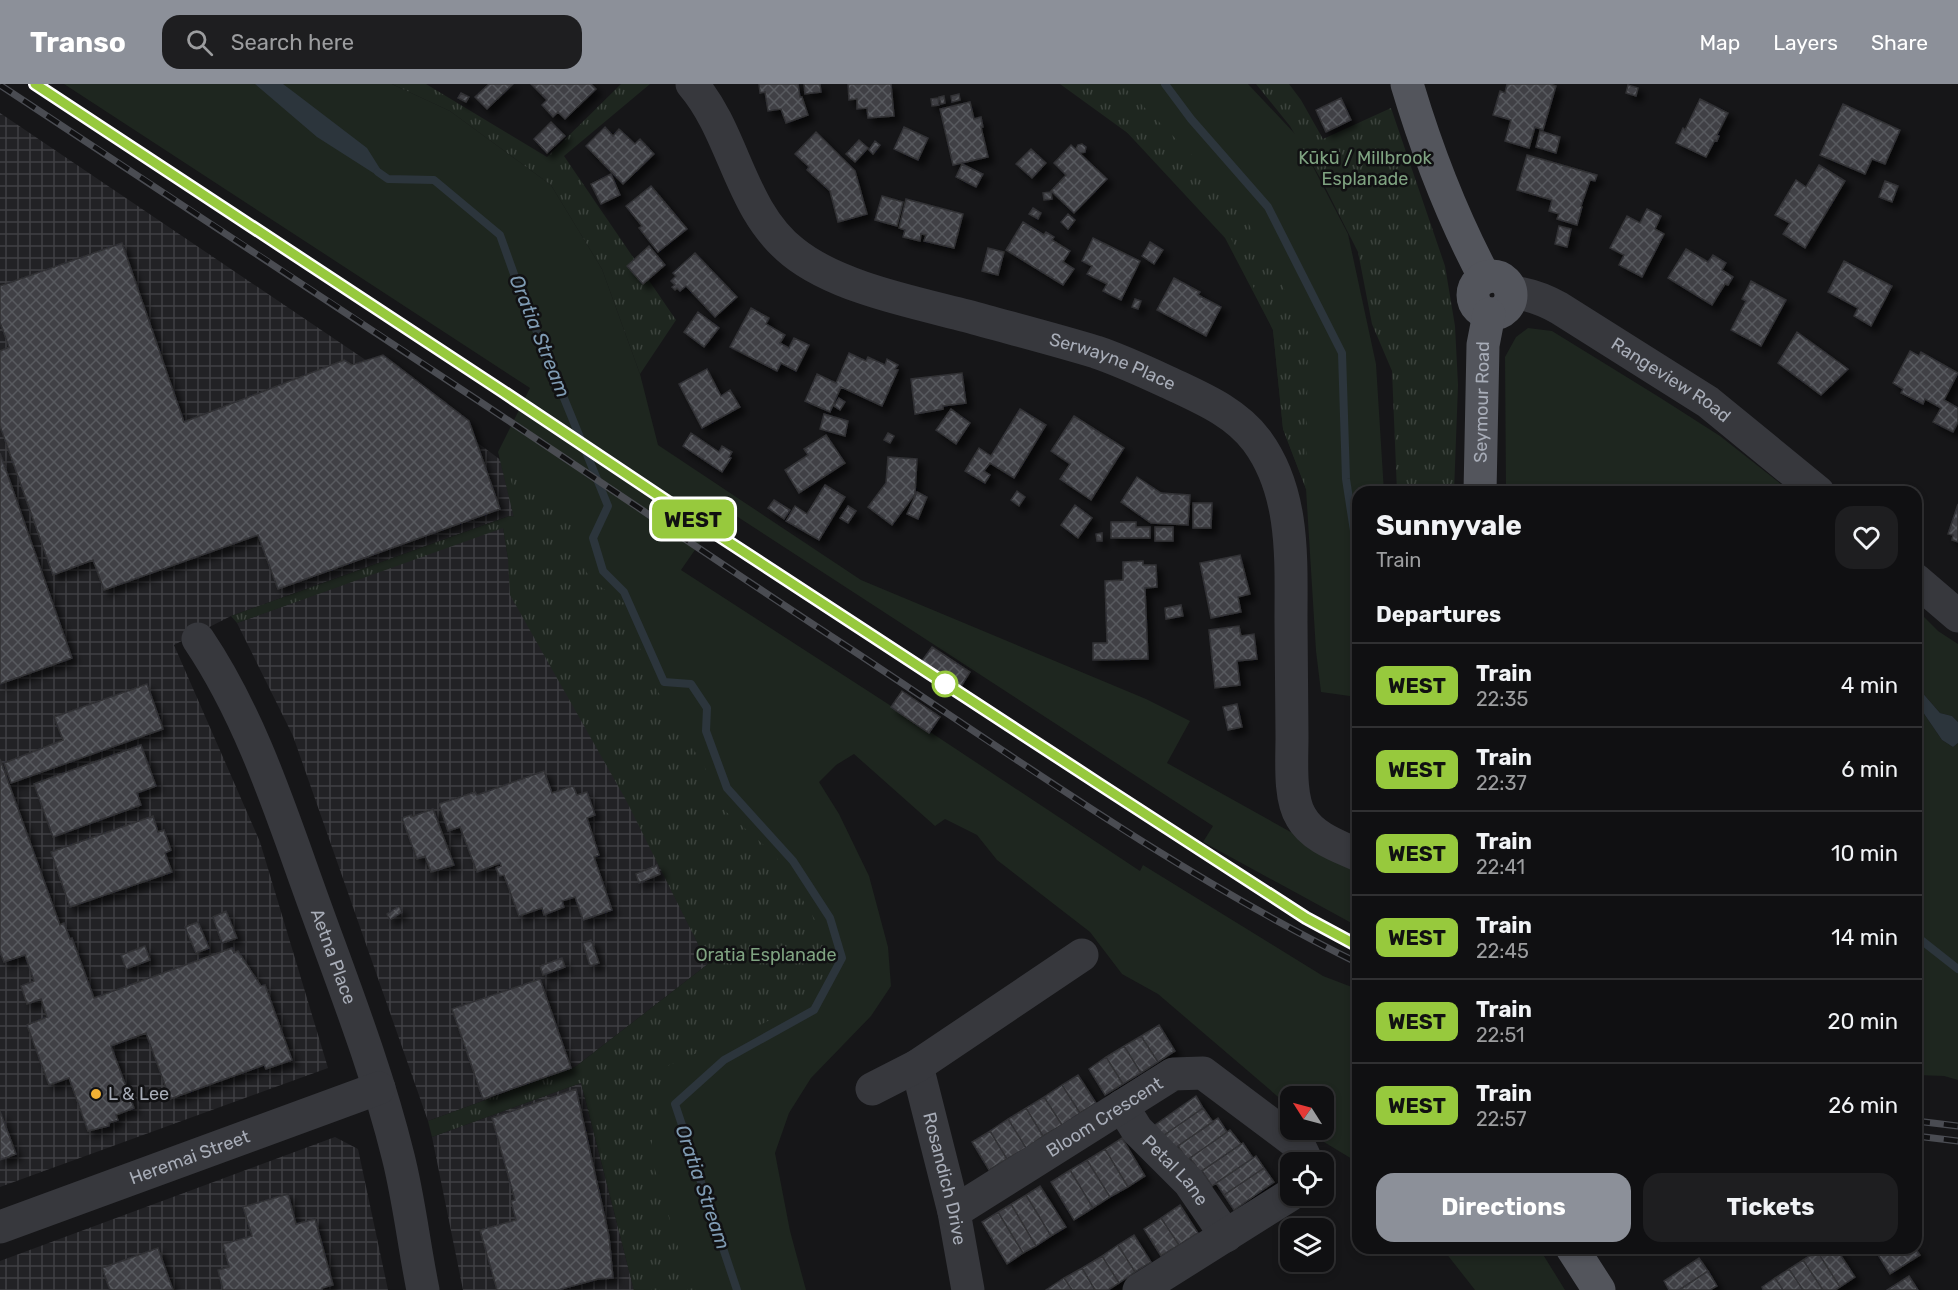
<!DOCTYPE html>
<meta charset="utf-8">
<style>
body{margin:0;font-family:Rubik,sans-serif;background:#1e1e20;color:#f1f3f6;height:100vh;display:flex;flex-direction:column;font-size:22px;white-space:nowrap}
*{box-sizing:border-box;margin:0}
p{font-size:20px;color:#9c9d9f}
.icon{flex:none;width:33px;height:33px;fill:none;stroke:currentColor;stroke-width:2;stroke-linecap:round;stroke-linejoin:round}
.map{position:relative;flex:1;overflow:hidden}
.drawer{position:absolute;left:1352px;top:402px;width:570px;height:768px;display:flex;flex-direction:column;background:#101012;border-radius:18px;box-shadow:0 3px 9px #0003,0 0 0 2px #303032}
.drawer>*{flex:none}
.badge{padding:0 12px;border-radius:9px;font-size:21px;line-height:39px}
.needle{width:39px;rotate:306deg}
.tools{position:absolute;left:1280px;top:1002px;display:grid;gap:12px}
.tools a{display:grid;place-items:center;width:54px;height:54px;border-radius:12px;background:#101012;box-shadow:0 3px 9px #0003,0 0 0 2px #303032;font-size:30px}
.map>.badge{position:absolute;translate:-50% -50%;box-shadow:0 0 0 3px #fff}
h2{padding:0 24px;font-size:22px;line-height:54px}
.round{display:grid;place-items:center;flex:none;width:63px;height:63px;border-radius:18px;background:#1e1e20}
.summary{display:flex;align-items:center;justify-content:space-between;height:102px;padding:0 24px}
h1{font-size:28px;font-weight:700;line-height:45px}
.primary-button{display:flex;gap:12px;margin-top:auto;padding:12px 24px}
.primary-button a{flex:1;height:69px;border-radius:18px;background:#8c9099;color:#fff;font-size:24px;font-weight:700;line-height:69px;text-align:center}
.primary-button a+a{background:#1e1e20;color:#f1f3f6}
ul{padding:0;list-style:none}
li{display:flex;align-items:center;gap:18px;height:84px;padding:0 24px;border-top:2px solid #303032}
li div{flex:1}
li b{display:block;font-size:22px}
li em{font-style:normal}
li .badge{min-width:66px;font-weight:700;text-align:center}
header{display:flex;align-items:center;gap:36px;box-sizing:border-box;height:84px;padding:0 30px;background:#8c9099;color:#fff}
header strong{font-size:28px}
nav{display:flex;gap:33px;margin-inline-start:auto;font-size:21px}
.search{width:420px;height:54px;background:#1e1e20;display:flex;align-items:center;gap:15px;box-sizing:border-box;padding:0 21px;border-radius:18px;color:#9c9d9f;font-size:22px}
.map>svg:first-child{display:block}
</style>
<header>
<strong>Transo</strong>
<div class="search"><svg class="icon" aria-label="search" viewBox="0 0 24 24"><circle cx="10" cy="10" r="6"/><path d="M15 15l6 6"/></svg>Search here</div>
<nav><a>Map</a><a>Layers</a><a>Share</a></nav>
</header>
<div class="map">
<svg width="1958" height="1206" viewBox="0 0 1958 1206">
<defs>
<pattern id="industrial-grid" width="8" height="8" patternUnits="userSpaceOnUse" patternTransform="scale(1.5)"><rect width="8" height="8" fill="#222225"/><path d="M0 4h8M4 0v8" fill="none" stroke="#3f3f43"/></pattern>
<pattern id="park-tufts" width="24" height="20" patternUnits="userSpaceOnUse" patternTransform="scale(1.5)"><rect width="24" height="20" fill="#1e261f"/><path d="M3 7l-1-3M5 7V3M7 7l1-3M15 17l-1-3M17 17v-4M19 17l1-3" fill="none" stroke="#3c433d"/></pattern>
<pattern id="building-cross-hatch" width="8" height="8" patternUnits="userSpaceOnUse" patternTransform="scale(1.5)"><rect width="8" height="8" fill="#404145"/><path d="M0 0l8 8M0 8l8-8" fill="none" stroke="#595a5e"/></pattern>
<filter id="shadow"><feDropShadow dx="5.5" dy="5.5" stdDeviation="3" flood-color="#0009"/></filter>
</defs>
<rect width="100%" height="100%" fill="#161618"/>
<!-- industrial -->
<path fill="url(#industrial-grid)" d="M0,29L376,283L506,380L523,433L509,432L231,532L174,561L260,758L328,984L0,1103Z
M503,443L508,475L708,880L575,983L428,1037L293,652L237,539Z
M581,999L634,1206H463L432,1053Z
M335,1053L358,1065L388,1206H0V1177Z"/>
<!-- green -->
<path fill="#1e261f" d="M64,0H392L450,27L551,101L602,185L640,290L658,361L861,496L1146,615L1190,637L1167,679L1357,785V842L1203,758L1213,742L724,424L681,486L885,618L1140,787L1143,781L1323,892L1357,905V1078L1319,1055L1311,1046H1323V1012H1290V1023L1158,910L1122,890L1090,848L997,776L977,751L945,735L935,742L854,670L836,681L819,698L839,730L869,792L888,863L891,902L871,932L811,994L789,1029L775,1069L790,1147L806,1206H634L584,1005L712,880L521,463L498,368L530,304Z
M1082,0H1248L1297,52L1348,150L1376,280L1384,408H1358L1357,613L1321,608L1316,567L1306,405L1283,345L1273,246L1225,154Z
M1528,244L1552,247L1659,313L1720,352L1791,408H1506L1505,273L1516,253Z
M1916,525L1938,547L1958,560V638L1952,632L1940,629L1920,606L1916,612Z
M1916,618L1942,656L1953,663L1958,659V996L1944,992L1916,991Z
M1442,1164H1539L1565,1206H1475Z"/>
<!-- park -->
<path fill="url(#park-tufts)" d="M392,0H426L547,73L621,0H650L564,72L676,236L640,290L602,185L551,101L450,27Z
M1060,0H1121L1234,113L1308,248L1306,405L1283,345L1273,246L1229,150L1129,50Z
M1256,0H1289L1301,16L1323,55L1391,24L1445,182L1455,242L1458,301L1454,408H1397L1392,287L1372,240L1358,168L1322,97L1290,42Z
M506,380L577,438L575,469L592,497L624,519L652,598L713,697L724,726L775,771L817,839L833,877L815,913L750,946L665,983L650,1069L680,1169L696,1206H634L581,999L432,1053L428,1037L575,983L708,880L626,716L510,511L508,475L503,444L237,539L231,532L509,432L522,433Z"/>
<!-- water -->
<path fill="#2c353c" d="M255,0H283L295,9L367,64L389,99L317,53Z
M1920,606L1940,629L1952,632L1958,638V659L1953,663L1942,656L1916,618V612Z"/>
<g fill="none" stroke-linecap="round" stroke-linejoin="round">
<!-- stream -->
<path stroke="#2c353c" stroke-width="8" d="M1165,0L1191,35L1268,123L1342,269L1346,395L1358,473
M378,88L388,95L434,96L500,151L519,204L608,422L593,454L603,487L624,508L664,598L691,600L707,624L706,647L727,704L793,777L830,834L842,874L814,926L724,976L675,1020L737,1206
M1916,852L1958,885"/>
</g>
<!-- building -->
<path fill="url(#building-cross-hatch)" stroke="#303034" stroke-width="1.5" filter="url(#shadow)" d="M489,0H513L487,25L475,13Z
M531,0H591L596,5L565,35L558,28L553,33L542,21L547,16Z
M759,0H798L800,13H802L808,31L786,39L781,25L768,27L765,8L760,9Z
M804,0H820L821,8L805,10Z
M848,0H891L894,32L868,34L867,24L857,25V15L849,16Z
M1507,0H1550L1556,2L1543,46L1535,43L1529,64L1505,57L1511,36L1493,31L1500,7L1505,9Z
M1628,1L1638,4L1636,12L1626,9Z
M461,9L469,13L466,18L458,14Z
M959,10L960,16L952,18L951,12Z
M944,12L945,19L941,20L939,13Z
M938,14L939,21L932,22L931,15Z
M1341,14L1351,36L1326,48L1316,26Z
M1700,15L1728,29L1717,51L1719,52L1717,57L1715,56L1706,73L1676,59L1683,44L1685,46Z
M970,18L974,35L981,33L983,43H981L988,73L953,81L940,25Z
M1843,20L1900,46L1885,80L1872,75L1865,90L1820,71Z
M551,38L565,52L547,69L534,55Z
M605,43L613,52L619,45L635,60L640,55L654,70L623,100L586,62Z
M904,43L928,54L918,76L894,65Z
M1540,47L1560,53L1556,69L1536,63Z
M816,48L855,87L867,130L838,138L830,107L807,86L809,83L795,70Z
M859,56L868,64L855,78L846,70Z
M875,57L880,61L873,70L869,66Z
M1082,60L1086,63L1085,68L1080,69L1076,65L1078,61Z
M1071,61L1107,95L1074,129L1051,107L1066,91L1054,79Z
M1031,65L1046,79L1032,94L1016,80Z
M1527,71L1597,91L1595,97L1590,96L1581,122L1582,123L1577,141L1557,135L1559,130L1549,127L1552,116L1517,106Z
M962,80L983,90L976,103L956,93Z
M1819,81L1845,97L1805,164L1783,150L1790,139L1775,131L1796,96L1806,103Z
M611,90L620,111L601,120L591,100Z
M1885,97L1898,102L1892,118L1879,113Z
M651,102L687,145L658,168L639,144L642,142L626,122Z
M1051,108L1052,115L1044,116L1043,109Z
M882,112L903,118L897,142L875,136Z
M906,115L963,130L954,164L924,157L926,151L921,150L920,157L903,153L905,146L899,144Z
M1033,124L1041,129L1038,135L1029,130Z
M1647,125L1661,132L1655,145L1664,150L1642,193L1619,181L1624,171L1610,164L1627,132L1640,139Z
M1068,130L1075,136L1068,145L1061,138Z
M1023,138L1044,151L1046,148L1054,153L1052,156L1070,167L1063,178L1074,185L1063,201L1006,166Z
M1559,142L1571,145L1567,163L1555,160Z
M1093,154L1140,177L1121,216L1103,207L1107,200L1087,190L1092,182L1082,177Z
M1150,158L1163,166L1154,180L1142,172Z
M122,159L184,338L344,276L352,281L383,271L469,337L500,425L278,505L258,451L104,506L93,476L53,491L0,342V267L9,263L0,238V202Z
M649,162L665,181L643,200L627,182Z
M988,164L1004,168L998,191L982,187Z
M1686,165L1708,178L1713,171L1726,179L1722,186L1733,193L1728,201L1725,200L1712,221L1668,194Z
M695,169L737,213L715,233L686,202L680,207L677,204L675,206L672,203L675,201L671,197L676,192L673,189Z
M1844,177L1892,202L1871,242L1854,232L1858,224L1828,208Z
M1174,194L1200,208L1198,211L1221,223L1206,252L1157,226Z
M1751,197L1786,216L1761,262L1731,246L1746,217L1742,215Z
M1135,215L1141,217L1138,225L1132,223Z
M751,224L769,234L766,240L785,251L780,259L789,264L794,254L809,261L796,287L781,279L777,287L730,263Z
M698,228L719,244L704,263L684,248Z
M1797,248L1848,285L1821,311L1778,279Z
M1910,267L1919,272L1921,268L1958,289L1944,316L1958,324V338L1953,348L1933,338L1941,324L1925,315L1923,320L1901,309L1903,305L1893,299Z
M849,269L866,277L868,273L885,281L887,275L898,281L895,285L898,286L882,322L841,303L830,328L805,317L817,290L836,299Z
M707,285L721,312L730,306L740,323L702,344L679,300Z
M962,289L966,319L943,322V325L915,330L911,295Z
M839,314L845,318L840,326L834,322Z
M951,325L970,339L956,360L936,346Z
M1020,325L1046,341L1014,394L990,379L984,387L990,391L985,399L965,387L979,364L991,372Z
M824,330L848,337L845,352L820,345Z
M1074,332L1124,364L1091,416L1060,395L1070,380L1051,367Z
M691,349L719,368L722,362L732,368L729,373L731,374L722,388L683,362Z
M888,349L894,352L890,359L884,356Z
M826,351L845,379L799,409L785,386L808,371L804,365Z
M0,369L72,574L0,600Z
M888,373L917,375L915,410L892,441L868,423L886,399Z
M1137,393L1161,409L1190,411L1188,441L1151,439L1121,418Z
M825,401L845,413L819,456L786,437L795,422L807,430Z
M1017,407L1025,413L1019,422L1011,416Z
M917,408L927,413L918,435L907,430Z
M774,416L790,426L784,435L768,424Z
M1193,419H1212L1211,444H1193Z
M1958,420V458L1952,456L1953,451L1948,450Z
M1075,421L1092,434L1078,454L1061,441Z
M848,422L856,427L848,439L840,434Z
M1111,438H1136V443H1150V454H1111Z
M1155,443H1173V457H1155Z
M1102,449V457H1097L1096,450Z
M1240,471L1250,510L1238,513L1241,528L1211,534L1200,479Z
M1143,477V481H1156L1157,503L1145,504L1148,575L1093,576V559H1107L1105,497L1123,496V478Z
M1181,521L1183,532L1166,535L1165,524Z
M1239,542L1241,552L1254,550L1257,575L1237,577L1240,601L1215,604L1209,546Z
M932,563L970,588L960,604L921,578Z
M147,600L163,645L11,699L4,679L63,656L54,633Z
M902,607L940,633L929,649L891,623Z
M1237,620L1242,643L1228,646L1223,623Z
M141,661L156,702L137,709L141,721L53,753L34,700Z
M0,675L60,841L64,839L70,855L72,854L94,914L232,864L234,869L238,867L261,902L265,901L292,976L266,985L264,981L170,1015L146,949L111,962L134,1024L116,1031L118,1036L109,1039V1042L88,1047L69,994L49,1001L27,941L47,933L41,915L27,920L21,902L34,897L25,871L4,878L0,868Z
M544,687L552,709L573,702L577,711L587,708L595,731L587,734L599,771L594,773L612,826L583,836L575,813L562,817L564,823L544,831L542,824L519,832L504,791L499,792L496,784L501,782L500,779L477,788L460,743L448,747L439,720L475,708L477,711Z
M433,725L454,781L431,788L425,772L417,775L402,734L411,731V733Z
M153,732L158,748L164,746L171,766L165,769L172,788L70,823L51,768Z
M657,781L660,790L639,799L636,790Z
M399,822L402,828L390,836L387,830Z
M226,827L237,854L222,859L213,833Z
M198,838L209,864L196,869L185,843Z
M591,856L599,879L590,882L583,859Z
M145,862L150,876L126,885L121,871Z
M562,874L565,883L543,891L540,882Z
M540,895L571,984L483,1015L452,925Z
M1159,941L1175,967L1158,978L1141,952Z
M1141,952L1158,978L1141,989L1124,962Z
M1124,962L1141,989L1123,1000L1106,973Z
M1106,973L1123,1000L1105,1011L1089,985Z
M1078,991L1096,1019L1080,1029L1062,1001Z
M1062,1001L1080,1029L1062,1041L1044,1013Z
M576,1005L609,1152L613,1194L598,1195L558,1206H497L480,1146L516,1136L511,1117L515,1116L492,1034Z
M1196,1012L1203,1024L1163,1052L1155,1041Z
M1044,1013L1062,1041L1043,1052L1026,1024Z
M1026,1024L1043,1052L1026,1064L1008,1035Z
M1203,1024L1213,1038L1172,1066L1163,1052Z
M0,1027L16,1070L0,1076Z
M1218,1034L1227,1048L1187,1076L1178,1062Z
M1008,1035L1026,1064L1007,1075L990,1047Z
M1230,1046L1241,1060L1200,1088L1190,1074Z
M990,1047L1007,1075L989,1086L972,1058Z
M1122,1054L1145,1092L1128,1103L1105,1065Z
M1243,1059L1253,1074L1212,1102L1202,1087Z
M1105,1065L1128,1103L1110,1113L1087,1076Z
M1256,1072L1264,1084L1224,1111L1216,1099Z
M1087,1076L1110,1113L1093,1124L1070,1086Z
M1264,1084L1274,1098L1234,1126L1224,1111Z
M1070,1086L1093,1124L1074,1136L1051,1098Z
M1040,1102L1066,1143L1051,1152L1026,1111Z
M288,1110L296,1140L315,1135L333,1201L322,1204V1206H223L218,1186L229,1183L223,1160L252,1152L243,1123Z
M1026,1111L1051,1152L1036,1162L1011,1120Z
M1011,1120L1036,1162L1023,1169L998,1128Z
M1180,1121L1198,1149L1179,1161L1161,1134Z
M998,1128L1023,1169L1007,1180L982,1138Z
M1161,1134L1179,1161L1161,1172L1144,1145Z
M1134,1151L1151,1178L1135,1188L1118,1161Z
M1118,1161L1135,1188L1119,1199L1102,1172Z
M158,1164L173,1206H110L102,1184Z
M1821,1164H1836L1855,1193L1840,1203L1817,1167Z
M1879,1164H1915L1920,1171L1890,1190L1875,1166Z
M1817,1167L1840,1203L1835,1206H1823L1803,1176Z
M1102,1172L1119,1199L1108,1206H1095L1082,1184Z
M1699,1174L1708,1187L1679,1206H1669L1664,1197Z
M1803,1176L1823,1206H1803L1789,1185Z
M1082,1184L1095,1206H1072L1064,1194Z
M1789,1185L1803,1206H1783L1775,1194Z
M1708,1187L1717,1202L1710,1206H1679Z
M1909,1192L1918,1206H1887Z
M1064,1194L1072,1206H1046Z
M1775,1194L1783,1206H1763L1762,1203Z"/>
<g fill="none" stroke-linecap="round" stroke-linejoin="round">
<!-- minor -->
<g stroke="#37383d" stroke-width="33">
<path id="s1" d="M692,0C735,50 739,125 793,168C836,203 913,218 967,232C1010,244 1053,255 1096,268C1123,277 1150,290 1176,302C1206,316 1237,330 1257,357C1295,409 1291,475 1291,537C1291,575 1292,614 1292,653C1292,676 1289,714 1301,733C1312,753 1338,762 1358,771"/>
<path id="s2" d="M1511,208C1529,210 1543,215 1559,224L1708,318L1818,408"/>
<path d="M1916,496L1958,532"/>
<path id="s3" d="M198,555C248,629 277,716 307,800C339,890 375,979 398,1072C409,1115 414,1162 423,1206"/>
<path id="s4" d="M917,982L954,1128L968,1206"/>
<path d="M872,1005L917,982L1082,871"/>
<path id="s5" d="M1122,1022L1137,1046L1189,1098L1226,1152"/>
<path id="s6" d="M954,1128L1173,990L1203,989L1299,1061L1307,1078"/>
<path id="s7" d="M0,1143L379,1004"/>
<path d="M1139,1206L1290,1111"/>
</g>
<!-- major -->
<g stroke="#53555c" stroke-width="33">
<path d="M1407,0C1427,67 1452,132 1485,194"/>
<circle cx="1492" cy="211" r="19"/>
<path id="s8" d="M1480,408L1483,261L1489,230"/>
<path d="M1572,1164L1599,1206"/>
</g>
<!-- rail casing -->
<g stroke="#4a4c52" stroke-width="7">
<path id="rail" d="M35,0L502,307L701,440L1119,713L1306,834L1358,862
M0,1C163,108 326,215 488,323C606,401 722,481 840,558C1009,669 1176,790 1358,879
M1916,1037L1958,1042
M1916,1052L1958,1057"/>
</g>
<!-- rail -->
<use href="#rail" stroke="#111113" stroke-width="4.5" stroke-dasharray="14" stroke-linecap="butt"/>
</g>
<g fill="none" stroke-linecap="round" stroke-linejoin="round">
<!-- line casing -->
<g stroke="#fff" stroke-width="14">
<path id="line" d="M35,0L502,307L701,440L1099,700L1306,834L1358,862"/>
</g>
<!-- line -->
<use href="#line" stroke="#97c93d" stroke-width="9"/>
</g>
<!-- markers -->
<circle fill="#fff" stroke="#97c93d" stroke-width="3" cx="945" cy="600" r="12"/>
<circle fill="#f2b134" stroke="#111113" stroke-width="2" cx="96" cy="1010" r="6"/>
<g text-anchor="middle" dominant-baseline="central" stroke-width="5" stroke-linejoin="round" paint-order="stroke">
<!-- park labels -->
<g font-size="18" fill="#7fa381" stroke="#111113">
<text x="1365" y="74">Kūkū / Millbrook<tspan x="1365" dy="21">Esplanade</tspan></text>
<text x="766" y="871">Oratia Esplanade</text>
</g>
<!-- street labels -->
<g font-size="18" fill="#a8adb8" stroke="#111113">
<text stroke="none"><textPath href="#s1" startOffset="537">Serwayne Place</textPath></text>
<text stroke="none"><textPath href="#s2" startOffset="184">Rangeview Road</textPath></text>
<text stroke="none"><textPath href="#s8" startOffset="90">Seymour Road</textPath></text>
<text stroke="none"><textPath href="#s3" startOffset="346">Aetna Place</textPath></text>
<text stroke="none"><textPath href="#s6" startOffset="178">Bloom Crescent</textPath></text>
<text stroke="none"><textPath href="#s7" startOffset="202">Heremai Street</textPath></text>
<text stroke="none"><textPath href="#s5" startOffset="84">Petal Lane</textPath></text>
<text stroke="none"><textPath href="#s4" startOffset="116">Rosandich Drive</textPath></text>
</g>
<!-- poi labels -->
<g font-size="18" fill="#a8adb8" stroke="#111113" text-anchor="start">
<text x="108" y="1010">L &amp; Lee</text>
</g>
<!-- water labels -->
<g font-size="20" font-style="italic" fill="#7f9bb3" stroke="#111113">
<text transform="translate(540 252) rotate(68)">Oratia Stream</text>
<text transform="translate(703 1103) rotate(71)">Oratia Stream</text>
</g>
</g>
</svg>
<div class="tools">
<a><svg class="needle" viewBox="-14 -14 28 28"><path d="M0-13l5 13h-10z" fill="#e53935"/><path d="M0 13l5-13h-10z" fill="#9c9d9f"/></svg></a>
<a><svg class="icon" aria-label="locate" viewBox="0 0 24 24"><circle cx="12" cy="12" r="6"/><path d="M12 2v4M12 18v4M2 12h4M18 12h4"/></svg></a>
<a><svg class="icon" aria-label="layers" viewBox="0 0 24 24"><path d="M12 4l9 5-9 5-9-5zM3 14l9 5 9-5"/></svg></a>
</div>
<b class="badge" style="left:693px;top:435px;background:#97c93d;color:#111">WEST</b>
<section class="drawer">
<div class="summary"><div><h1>Sunnyvale</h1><p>Train</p></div><a class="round"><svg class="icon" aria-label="heart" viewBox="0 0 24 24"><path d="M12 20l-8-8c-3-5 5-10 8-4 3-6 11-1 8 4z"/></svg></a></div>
<h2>Departures</h2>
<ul>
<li><span class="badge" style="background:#97c93d;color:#111">WEST</span><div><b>Train</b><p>22:35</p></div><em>4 min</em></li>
<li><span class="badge" style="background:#97c93d;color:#111">WEST</span><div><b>Train</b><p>22:37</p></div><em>6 min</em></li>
<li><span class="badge" style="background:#97c93d;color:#111">WEST</span><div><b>Train</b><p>22:41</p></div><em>10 min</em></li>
<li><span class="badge" style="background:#97c93d;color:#111">WEST</span><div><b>Train</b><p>22:45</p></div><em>14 min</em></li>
<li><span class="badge" style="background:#97c93d;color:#111">WEST</span><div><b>Train</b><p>22:51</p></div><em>20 min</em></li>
<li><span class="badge" style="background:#97c93d;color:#111">WEST</span><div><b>Train</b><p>22:57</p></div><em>26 min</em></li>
</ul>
<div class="primary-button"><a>Directions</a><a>Tickets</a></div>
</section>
</div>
